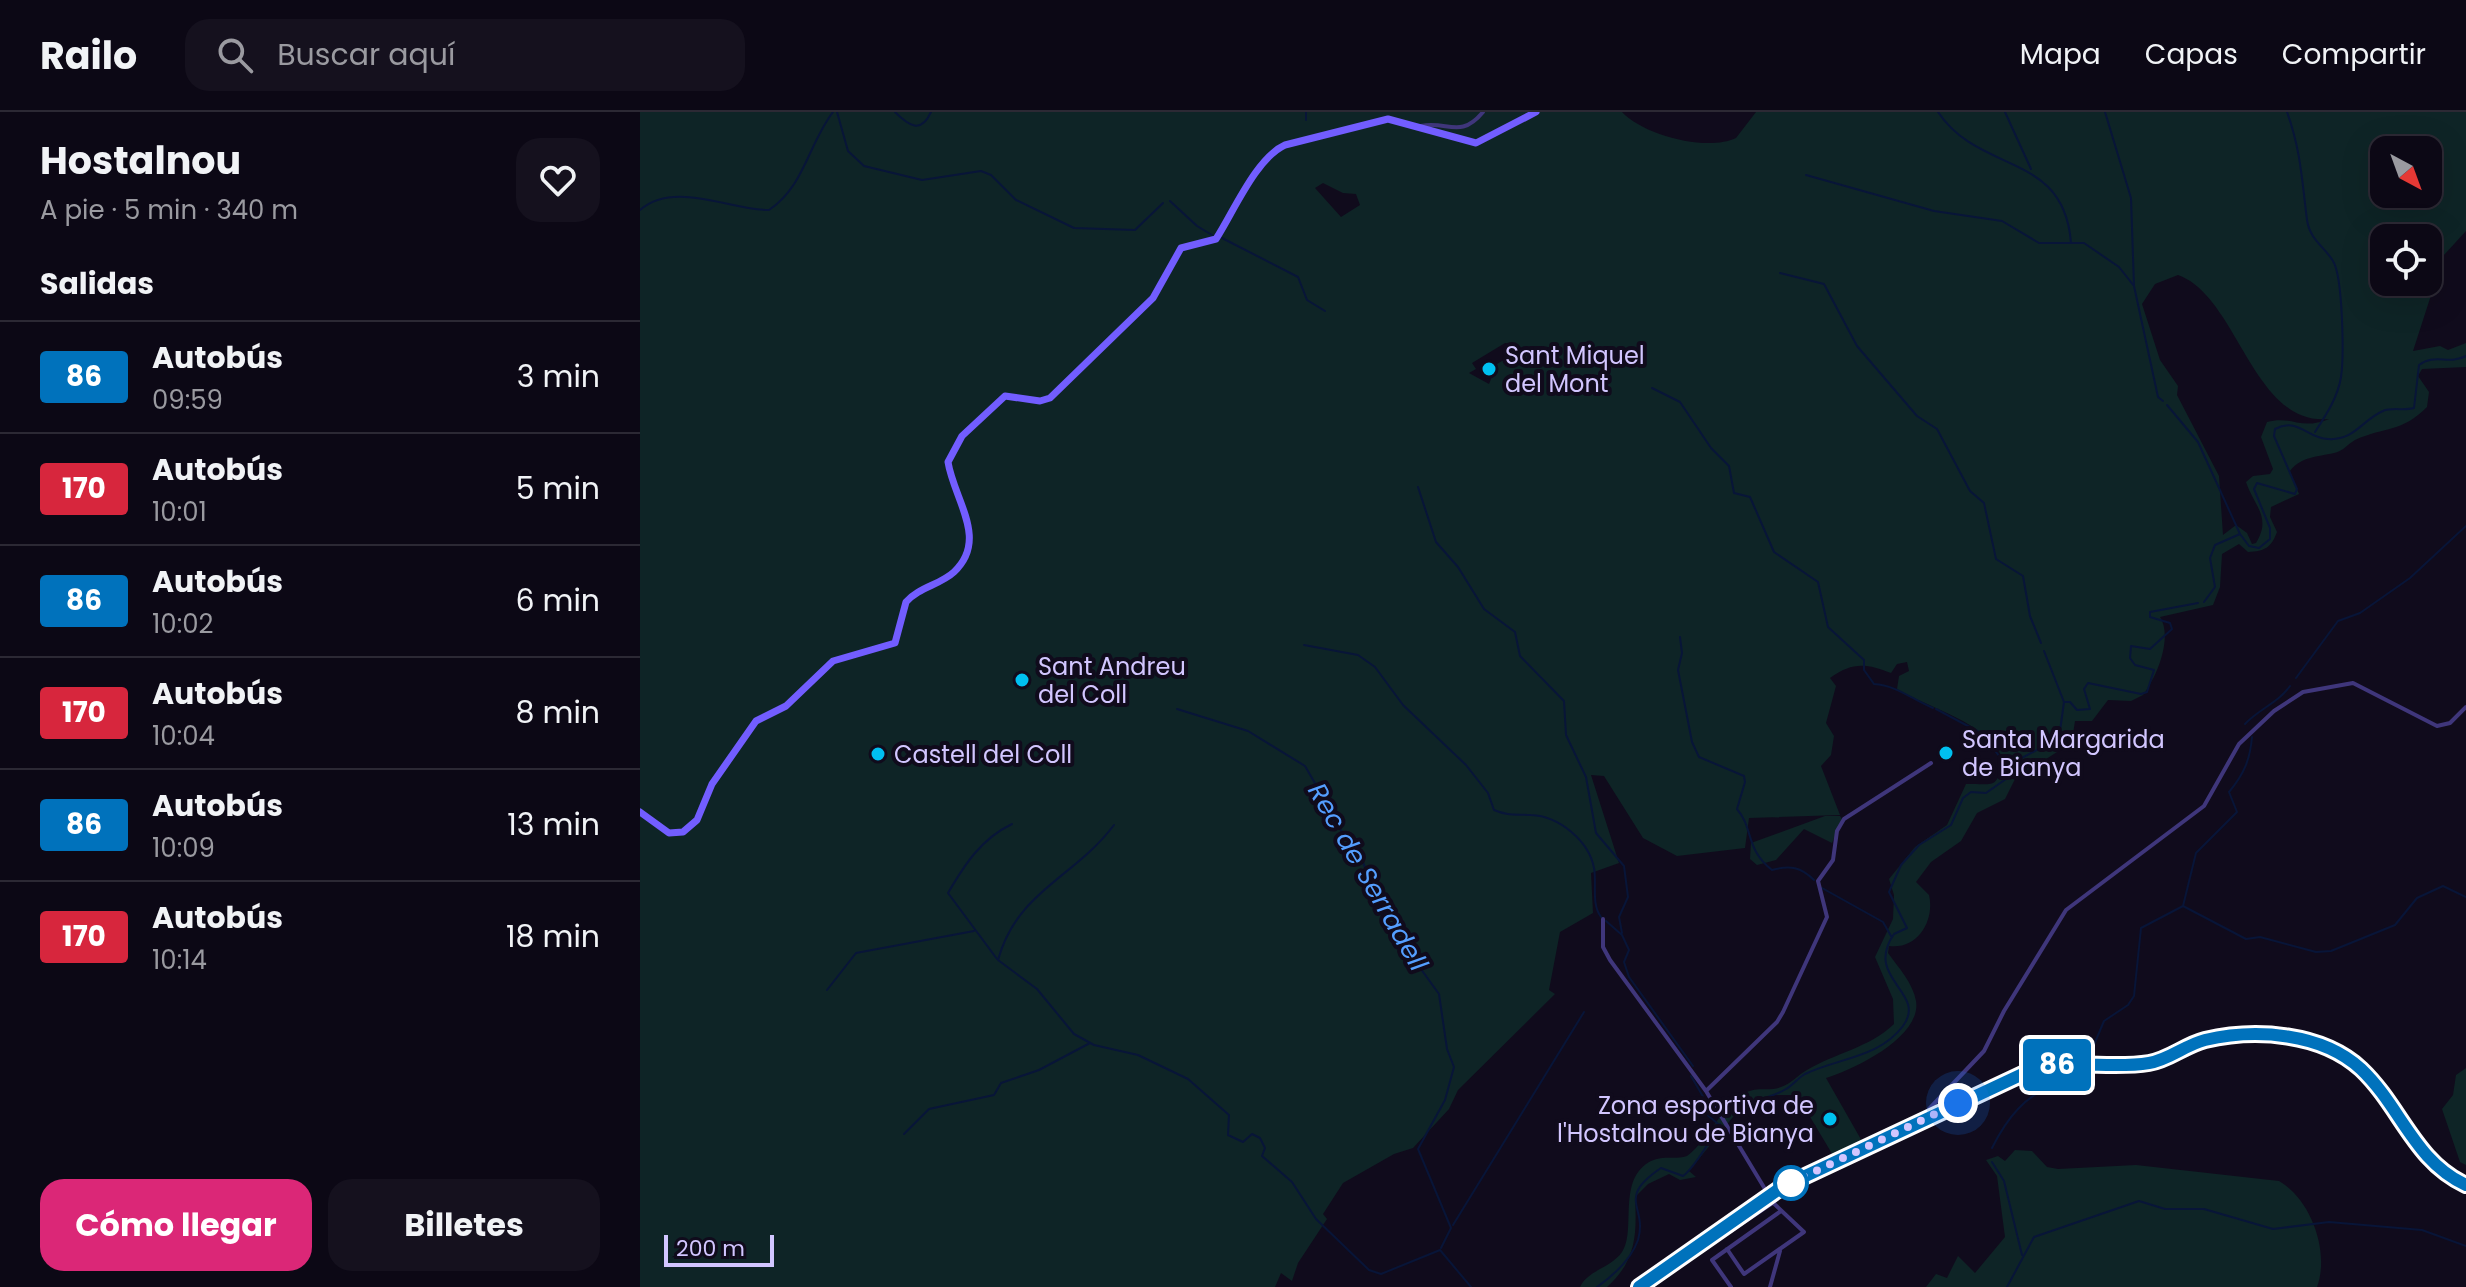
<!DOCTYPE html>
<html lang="es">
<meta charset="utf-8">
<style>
body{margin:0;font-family:Poppins,sans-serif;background:#15111e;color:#f1f3f6;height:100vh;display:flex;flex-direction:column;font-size:30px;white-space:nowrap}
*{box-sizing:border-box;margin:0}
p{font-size:26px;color:#9a9aa0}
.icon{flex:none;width:44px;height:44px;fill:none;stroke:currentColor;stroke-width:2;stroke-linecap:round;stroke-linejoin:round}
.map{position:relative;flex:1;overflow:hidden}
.drawer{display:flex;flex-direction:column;background:#0c0815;width:640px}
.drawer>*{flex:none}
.badge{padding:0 16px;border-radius:6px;font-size:28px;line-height:52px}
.needle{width:52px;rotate:139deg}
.controls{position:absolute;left:1730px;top:24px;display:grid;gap:16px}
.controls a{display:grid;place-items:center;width:72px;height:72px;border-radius:16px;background:#0c0815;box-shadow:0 8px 32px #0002,0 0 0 2px #2c2934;font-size:40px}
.scale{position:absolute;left:24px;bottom:20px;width:110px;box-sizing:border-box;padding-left:8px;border:4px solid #d2c6ff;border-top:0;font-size:22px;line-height:28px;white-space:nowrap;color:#d2c6ff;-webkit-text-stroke:6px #100b1c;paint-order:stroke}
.you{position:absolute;width:40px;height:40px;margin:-20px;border:6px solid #fff;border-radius:50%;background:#1a73e8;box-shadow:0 0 0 12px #1a73e833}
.map>.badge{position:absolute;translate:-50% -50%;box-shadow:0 0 0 4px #fff}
h2{padding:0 40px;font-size:30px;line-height:72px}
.round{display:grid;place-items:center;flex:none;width:84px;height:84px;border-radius:24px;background:#15111e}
.overview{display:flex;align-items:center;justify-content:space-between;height:136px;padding:0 40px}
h1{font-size:38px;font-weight:700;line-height:60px}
.primary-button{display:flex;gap:16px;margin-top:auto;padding:16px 40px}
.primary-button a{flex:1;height:92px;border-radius:24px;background:#db2777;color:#fff;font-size:32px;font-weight:700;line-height:92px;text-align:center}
.primary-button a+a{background:#15111e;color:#f1f3f6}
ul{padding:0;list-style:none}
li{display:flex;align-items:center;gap:24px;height:112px;padding:0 40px;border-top:2px solid #2c2934}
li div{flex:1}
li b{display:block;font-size:30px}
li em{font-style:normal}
li .badge{min-width:88px;font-weight:700;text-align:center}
header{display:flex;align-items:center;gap:48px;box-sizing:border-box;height:112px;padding:0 40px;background:#0c0815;border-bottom:2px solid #2c2934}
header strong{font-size:38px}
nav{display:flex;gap:44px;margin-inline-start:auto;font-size:28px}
.search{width:560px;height:72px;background:#15111e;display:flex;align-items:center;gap:20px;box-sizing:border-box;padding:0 28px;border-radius:24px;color:#9a9aa0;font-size:30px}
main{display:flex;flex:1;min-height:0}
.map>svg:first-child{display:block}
</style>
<header>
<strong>Railo</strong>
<div class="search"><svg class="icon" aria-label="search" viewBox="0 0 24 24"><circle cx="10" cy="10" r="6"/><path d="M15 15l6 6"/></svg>Buscar aquí</div>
<nav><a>Mapa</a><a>Capas</a><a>Compartir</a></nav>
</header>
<main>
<section class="drawer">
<div class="overview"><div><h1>Hostalnou</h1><p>A pie · 5 min · 340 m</p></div><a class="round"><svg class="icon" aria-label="heart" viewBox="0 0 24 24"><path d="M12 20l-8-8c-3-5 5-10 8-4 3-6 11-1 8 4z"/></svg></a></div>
<h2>Salidas</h2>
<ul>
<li><span class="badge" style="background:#0072bc;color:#fff">86</span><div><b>Autobús</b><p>09:59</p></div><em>3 min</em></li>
<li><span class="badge" style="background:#d7263d;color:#fff">170</span><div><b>Autobús</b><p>10:01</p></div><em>5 min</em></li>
<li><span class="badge" style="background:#0072bc;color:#fff">86</span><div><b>Autobús</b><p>10:02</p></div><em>6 min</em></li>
<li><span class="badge" style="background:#d7263d;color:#fff">170</span><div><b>Autobús</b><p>10:04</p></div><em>8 min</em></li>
<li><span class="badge" style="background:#0072bc;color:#fff">86</span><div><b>Autobús</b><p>10:09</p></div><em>13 min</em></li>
<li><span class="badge" style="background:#d7263d;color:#fff">170</span><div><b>Autobús</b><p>10:14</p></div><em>18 min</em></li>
</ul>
<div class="primary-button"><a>Cómo llegar</a><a>Billetes</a></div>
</section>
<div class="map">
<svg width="1826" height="1175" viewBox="0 0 1826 1175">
<rect width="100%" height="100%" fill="#100b1c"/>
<!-- green -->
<path fill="#0e2426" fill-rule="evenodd" d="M0,0H982C1003,23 1067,40 1096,26L1116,0H1826V119L1804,143L1773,239L1800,234L1808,238L1826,231V255L1782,257L1778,264L1789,280L1787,295C1761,321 1746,314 1715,328C1708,332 1702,340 1694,341C1677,345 1662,344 1650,359L1659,382L1631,395L1630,405L1637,420C1631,436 1625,439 1608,440L1599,432L1582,442L1580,475L1573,493L1520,505C1533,525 1517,565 1503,583L1491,589L1468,588L1452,609H1435L1433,622L1417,640L1375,667L1365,687L1337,701L1321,729L1291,750L1276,770L1289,783C1295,808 1278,838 1249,834L1248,841C1258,855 1273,871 1276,889C1282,925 1213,958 1186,966L1223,1031L1194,1045L1157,983H1133L1097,1000L1049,1059L1056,1065L1040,1068L1029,1062L1008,1072L995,1085C997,1123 996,1149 967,1175H940C948,1158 971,1156 982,1140C997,1119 976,1067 1011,1049C1024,1043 1035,1048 1047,1044C1070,1027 1080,995 1105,981C1118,974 1129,980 1141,975C1151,972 1158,963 1167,958C1195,941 1229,936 1254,912L1253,887L1235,845L1253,807L1254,783L1249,767L1275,735L1307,713L1326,672C1355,671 1355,679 1364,648C1344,608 1292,598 1257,577L1259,564L1269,559L1267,550L1257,552L1251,561C1226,551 1212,550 1190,566L1196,574L1186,611L1194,624L1191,643L1181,654L1200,703L1109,706L1105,736L1037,744L1003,726L964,664L951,663L979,751L951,761L953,801L920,820L909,878L915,882L818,978L809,997L773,1036L754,1042L703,1071L683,1102L687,1107L658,1151L652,1169L641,1161L635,1175H0ZM1744,38H1788V82H1744ZM683,71L703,81L716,82L720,93L701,105L675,76ZM1744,126H1788V170H1744ZM1538,163C1598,184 1613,315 1689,307C1660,319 1652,303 1627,310L1621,325L1633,357L1630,362L1613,364L1606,370C1614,394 1632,405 1616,431L1612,432L1607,421L1596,413L1583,423L1579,364L1537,283L1538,274L1520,248L1502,192L1515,172ZM865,231L874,232L877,240L857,252L849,272L829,261L836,257L832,251Z
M1185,704H1200L1202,707L1192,731L1164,717L1136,748L1117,753L1110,747L1111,731Z
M1826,956V1053L1820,1050L1802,997L1813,983L1816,963Z
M1375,1038L1392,1039L1407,1055L1418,1057L1496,1053L1639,1069C1671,1087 1690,1140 1677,1175H1286L1296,1162L1307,1166L1318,1144L1335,1161L1365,1125L1357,1064L1346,1048L1358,1044L1365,1049Z"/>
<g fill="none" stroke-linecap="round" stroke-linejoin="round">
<!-- stream -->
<path stroke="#081538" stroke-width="2" d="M197,0L208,39L224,54L282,68L341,59L351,63L376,88L434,116L495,118L523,91
M255,0C269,14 281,22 291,0
M666,0V8
M1298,0C1340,63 1424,39 1431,131
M1365,0L1391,57
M1465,0L1491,86L1494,174
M1647,0C1661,39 1662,69 1667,108C1670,128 1684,134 1693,149C1703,165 1704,245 1701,265C1698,285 1686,303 1675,320
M1166,63L1294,99L1362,109L1399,131H1444L1479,155L1494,174L1518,285L1523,289
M530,89L557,114L572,123
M0,98C34,68 90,98 129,98C164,75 168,33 193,0
M582,126L658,165L667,188L685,199
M1140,161L1184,172L1217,234L1277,304L1297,317L1330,379L1344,391L1356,447L1383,464L1390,504L1401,531
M1012,276L1040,290L1071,336L1089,354L1094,381L1110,385L1134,440L1178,470L1188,515L1224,548V558L1234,572C1256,573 1273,588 1293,596
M1527,293L1558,330L1600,422
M778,375L796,430L818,455L844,497L875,520L880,544L924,589L926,623L946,665L956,721L984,754L988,785L979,805L982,821
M1564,490L1575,475L1570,446L1575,433L1600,422L1609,434L1619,436L1630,427V416L1614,377L1617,371L1655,382L1657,377L1634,324L1635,317C1659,305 1666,326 1688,327C1714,329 1722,308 1743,299C1752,295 1764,299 1774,296L1779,253C1794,241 1809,253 1826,244
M1040,525L1042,541L1038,558L1052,630L1059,645L1104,664L1105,670L1097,697C1114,717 1105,737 1132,758C1150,753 1161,755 1174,768
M664,533L718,543L735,555L763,593L826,653L848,681L854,698C868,704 876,702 891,703C919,704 949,729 954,756C957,772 951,792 961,805
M1404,539L1424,590
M1656,566L1698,509L1720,501L1770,466L1826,414
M537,597L608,619L665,654L676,673L680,691L720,743L733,775L769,824L778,853L799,882L807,937L814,955L805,988L778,1037L811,1116L801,1136
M1296,597L1341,621L1367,654
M1605,612C1620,596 1637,592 1650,574
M474,713C434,766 377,779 358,848L397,877L434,922L454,933L498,943L548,967L589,1003L588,1023L603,1030L612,1022L620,1026L625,1036L622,1044L652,1070L676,1107L729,1158L741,1162L800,1138L831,1175
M1182,776L1243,810L1251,824
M1543,794L1606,827L1620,825L1676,840L1691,839L1755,813L1777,786L1803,774L1826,785
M966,809L982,823L989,838L984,850L989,865L1053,954
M357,847L308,781C325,752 341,727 372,712
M187,878L216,841L334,819
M1448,947L1464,909L1488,893L1494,884L1501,816L1543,794L1556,741L1597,700L1589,680C1604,662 1610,648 1612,625
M1051,964L1065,988L1064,1000L1078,1012
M1086,1005C1103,989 1126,989 1146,977C1153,973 1158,966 1165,962C1198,946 1239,946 1263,914C1288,880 1223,867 1254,822L1267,816L1249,780L1261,753L1279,733L1311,713L1323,686L1331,680L1346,681L1366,667L1367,654L1419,626L1424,590H1430L1437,598L1450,597L1444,577L1448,571L1501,582L1507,580L1514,558L1495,553L1490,546L1491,534L1510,537L1532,517L1530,511L1510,505V500L1558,491
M264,1022L289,997L354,983L361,971L399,958L450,931
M1352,1036C1367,1006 1385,983 1418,971C1431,966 1436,968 1445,957
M1352,1050L1364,1069L1382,1143
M813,1113L944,900
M957,1175C974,1163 991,1148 998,1128C1008,1094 975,1087 1021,1056L1043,1064C1053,1057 1073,1024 1080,1012
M1367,1175L1394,1125L1499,1089L1525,1097H1564L1633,1117L1689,1110L1782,1118L1826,1134"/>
<!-- minor -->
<path stroke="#3f367b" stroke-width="4" d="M781,14C807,8 820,28 843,0
M963,807V835L970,848L1066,979L1128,1082
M1066,979L1137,910L1143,900L1187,805L1178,769L1193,748L1197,719L1204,707L1291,651
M1290,1004L1289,997L1344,939L1364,899L1426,798L1564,694L1599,632L1634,599L1663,580L1713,571L1797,614L1810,611L1826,595
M1087,1116L1089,1120L1134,1090L1148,1075
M1087,1137L1104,1162L1164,1120L1128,1086
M1091,1175L1072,1148L1141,1099
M1130,1175L1140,1139"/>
<!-- secondary -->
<path stroke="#725dff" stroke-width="7" d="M0,700L29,721L43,720L57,708L72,672L116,609L146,594L193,549L255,531L266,490C279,475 300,473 314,460C349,427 314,388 308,350L322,324L365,284L400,289L410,286L513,186L541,136L576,127C593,101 616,46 645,33L748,7L836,31L896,0"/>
<!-- primary -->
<path stroke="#cf4dff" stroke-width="8" d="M999,1175L1142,1075L1387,960C1427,945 1468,958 1509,951C1529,947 1545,933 1565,928C1616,916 1682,920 1721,958C1761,995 1774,1049 1826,1073"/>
</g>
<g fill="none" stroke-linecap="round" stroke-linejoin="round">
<!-- line casing -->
<g stroke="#fff" stroke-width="18">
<path id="line" d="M999,1175L1142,1075L1387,960C1426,945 1468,958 1509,951C1529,948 1545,933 1565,928C1616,916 1682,921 1721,957C1761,995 1774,1049 1826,1073"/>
</g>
<!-- line -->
<use href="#line" stroke="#0072bc" stroke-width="12"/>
<!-- walk -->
<path stroke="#d2c6ff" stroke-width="8" stroke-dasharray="0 14.4" d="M1151,1071L1318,991"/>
</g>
<!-- markers -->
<g fill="#00c0f1" stroke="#100b1c" stroke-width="3">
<circle cx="849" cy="257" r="8"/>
<circle cx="382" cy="568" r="8"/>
<circle cx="1306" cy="641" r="8"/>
<circle cx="238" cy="642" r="8"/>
<circle cx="1190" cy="1007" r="8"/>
</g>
<circle fill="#fff" stroke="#0072bc" stroke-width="4" cx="1151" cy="1071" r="16"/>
<g text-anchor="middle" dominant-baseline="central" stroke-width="8" stroke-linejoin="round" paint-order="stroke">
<!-- poi labels -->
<g font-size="24" fill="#d2c6ff" stroke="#100b1c" text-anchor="start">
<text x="865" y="243">Sant Miquel<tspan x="865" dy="28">del Mont</tspan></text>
<text x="398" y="554">Sant Andreu<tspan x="398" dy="28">del Coll</tspan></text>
<text x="1322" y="627">Santa Margarida<tspan x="1322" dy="28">de Bianya</tspan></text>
<text x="254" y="642">Castell del Coll</text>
<text x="1174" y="993" text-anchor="end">Zona esportiva de<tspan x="1174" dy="28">l'Hostalnou de Bianya</tspan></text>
</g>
<!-- water labels -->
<g font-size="26" font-style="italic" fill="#549eff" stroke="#100b1c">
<text transform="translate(728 765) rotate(60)">Rec de Serradell</text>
</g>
</g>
</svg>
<div class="controls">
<a><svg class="needle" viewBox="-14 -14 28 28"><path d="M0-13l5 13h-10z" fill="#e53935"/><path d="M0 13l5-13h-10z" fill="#9a9aa0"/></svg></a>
<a><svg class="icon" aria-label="locate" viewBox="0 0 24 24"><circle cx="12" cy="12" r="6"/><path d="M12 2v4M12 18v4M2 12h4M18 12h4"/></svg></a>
</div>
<div class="scale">200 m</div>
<div class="you" style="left:1318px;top:991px"></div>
<b class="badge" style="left:1417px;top:953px;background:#0072bc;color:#fff">86</b>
</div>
</main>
